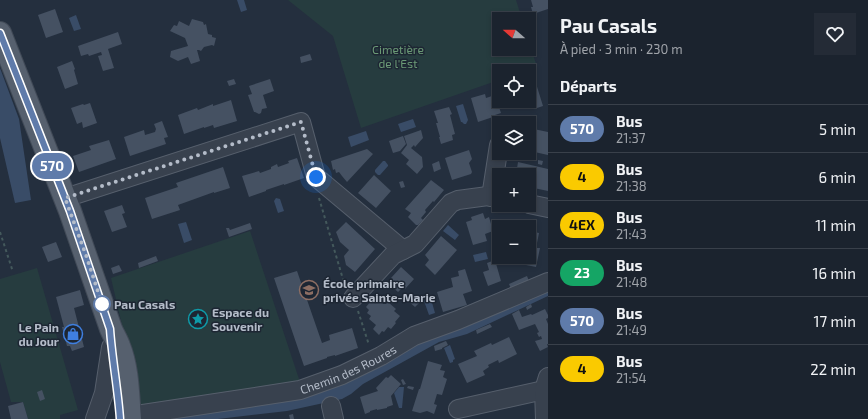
<!DOCTYPE html>
<html lang="fr">
<meta charset="utf-8">
<style>
body{margin:0;font-family:"Exo 2",sans-serif;background:#242b36;color:#f1f3f6;height:100vh;display:flex;flex-direction:column;font-size:15px;white-space:nowrap}
*{box-sizing:border-box;margin:0}
p{font-size:13px;color:#a0a4aa}
.icon{flex:none;width:22px;height:22px;fill:none;stroke:currentColor;stroke-width:2;stroke-linecap:round;stroke-linejoin:round}
.map{position:relative;flex:1;overflow:hidden}
.drawer{display:flex;flex-direction:column;background:#1b232e;width:320px}
.drawer>*{flex:none}
.badge{padding:0 8px;border-radius:13px;font-size:14px;line-height:26px}
.needle{width:26px;rotate:290deg}
.fabs{position:absolute;left:492px;top:12px;display:grid;gap:8px}
.fabs a{display:grid;place-items:center;width:44px;height:44px;border-radius:0px;background:#1b232e;box-shadow:0 2px 6px #0003,0 0 0 1px #39404a;font-size:20px}
.you{position:absolute;width:20px;height:20px;margin:-10px;border:3px solid #fff;border-radius:50%;background:#1a73e8;box-shadow:0 0 0 6px #1a73e833}
.map>.badge{position:absolute;translate:-50% -50%;box-shadow:0 0 0 2px #fff}
h2{padding:0 12px;font-size:15px;line-height:36px}
.round{display:grid;place-items:center;flex:none;width:42px;height:42px;border-radius:0px;background:#242b36}
.summary{display:flex;align-items:center;justify-content:space-between;height:68px;padding:0 12px}
h1{font-size:19px;font-weight:700;line-height:30px}
ul{padding:0;list-style:none}
li{display:flex;align-items:center;gap:12px;height:48px;padding:0 12px;border-top:1px solid #39404a}
li div{flex:1}
li b{display:block;font-size:15px}
li em{font-style:normal}
li .badge{min-width:44px;font-weight:700;text-align:center}
main{display:flex;flex:1;min-height:0}
.map>svg:first-child{display:block}
</style>
<main>
<div class="map">
<svg width="548" height="419" viewBox="0 0 548 419">
<rect width="100%" height="100%" fill="#242f3e"/>
<!-- green -->
<path fill="#263c3f" d="M288,0H516L522,19H499V49H529V42L537,67L527,71H499V80L361,128L333,36Z
M250,231L300,382L142,411L111,278Z
M37,268L78,410L60,415V419H28L23,402H11L0,362V279Z"/>
<!-- water -->
<path fill="#394c67" d="M237,0H244L247,10L241,12Z
M76,15L81,29L74,31L69,18Z
M0,68L19,119L31,200L15,203L0,138Z
M463,104L468,120L466,124H464L462,122H461L456,106Z
M413,119L416,127L401,132L398,124Z
M366,131L369,140L351,147L348,137Z
M383,161H385L388,165V166L380,175H378L375,172V170Z
M276,198L280,199L284,211L278,213L274,201Z
M186,222L192,240L184,243L178,224Z
M448,225L459,235L455,240L443,231Z
M486,252L488,259L475,262L473,255Z
M548,287V296L467,334L439,342L363,384L351,394L342,399L287,411L218,419H162L262,400L395,353Z
M428,297L431,299L435,313L429,315L424,301L426,298Z
M450,345L455,359L453,360V362L450,363L444,348Z
M399,387H404L402,408H399L394,393Z"/>
<!-- building -->
<path fill="#455162" d="M531,0H548V9L533,14L531,7H533Z
M55,9L63,32L46,38L38,15Z
M192,19L203,22L204,25L206,24L208,34L212,35V37L216,38L214,46L212,45L204,47L201,51L199,50H197L200,61L191,64L188,57L178,61L170,57L171,51L188,46L185,38L170,31L174,25L177,26L179,21L189,26Z
M118,32L122,44L108,49L114,68L103,71L98,56L102,55L101,52L89,56L88,54L81,56L78,46Z
M310,54L312,60L301,63L300,57Z
M72,61L75,69L74,70L78,84L65,89L57,67Z
M534,77L543,106L537,108L535,102L524,106L523,101H529V78Z
M234,79L236,84L229,86L227,81Z
M270,79L274,91L263,95L267,108L262,109L261,113L259,114L255,112H254L248,95L252,94L249,86Z
M485,94L486,98L495,95L501,113L492,116L493,117L478,122L471,98Z
M231,100L237,121L214,128L213,125L204,128V127L184,134L178,115L197,108L198,110L213,104V106Z
M90,103L97,123L83,128L82,122L77,124L71,108L83,104L84,105Z
M449,107L452,114L450,115L455,134L452,135L453,140L441,144L439,137H440L436,123H438L434,111Z
M162,121L168,137L164,138L166,144L130,156L124,137L144,130L145,135L155,132L156,129L154,124Z
M529,128L548,132V155L530,151L533,142L529,141Z
M421,130L423,138L415,147L414,145L411,148L422,157L423,167L417,174L406,164L409,160L401,153L407,145L404,136Z
M403,136L406,144L400,151L393,153L389,141Z
M109,140L116,159L79,172L73,156L91,150L89,146Z
M367,149L373,154L347,182L342,176L339,172L336,173L335,169L333,170L331,161Z
M469,150L472,159L469,163L472,172L471,174L452,180L445,158Z
M297,158L304,178L284,185V184L266,190V191L249,197L242,176L259,171L260,173L271,169V167L277,164L278,167L289,163L288,161Z
M538,160L543,161L542,165L538,164Z
M439,161L441,169L434,172L432,164Z
M518,162L548,169V191L529,187V175H516Z
M223,167L230,188L214,193V192L178,205L180,210L152,219L145,198L178,187L176,183Z
M374,175L391,191L376,208L358,193Z
M431,180L444,190L434,202L433,201L425,210L426,212L421,218L423,220L418,225H416L408,217L411,213L405,209Z
M403,181L405,187L401,188L399,182Z
M122,205L125,213L122,214L127,227L112,232L104,211Z
M483,213L485,219L489,217L493,231L485,234L487,241L473,245L466,222L472,220L471,217Z
M346,222L375,249L355,272L346,265L344,256L349,250L340,242L336,232Z
M250,223L252,229L229,237L226,228H229L230,230Z
M529,231L539,233L536,248H540L536,267L521,264L522,257H529Z
M441,236L457,250L435,275L425,265L429,260L425,255Z
M56,242L62,257L48,262L42,247Z
M156,256L158,261L139,268L138,263Z
M495,260L501,281L488,286L483,272L489,270L487,263Z
M119,265L122,271L113,274L111,268Z
M401,267L414,279L405,289L403,287L398,292L389,284L393,279L391,278Z
M465,269L472,291L463,294L467,305L443,312L437,292L453,287L451,278L459,276L458,271Z
M297,271L322,343L330,340L329,335L352,328L358,348L335,356V355L327,357V358L304,366L274,278Z
M527,276L529,281L511,289L509,284Z
M80,290L84,305L74,308L84,347L72,351L70,346H67L62,327H64L56,297Z
M412,293L421,301L415,307L406,299Z
M376,295L382,300L383,304H386L388,302L396,309L394,311L400,316L395,322L396,323L391,329L388,327L384,332L382,331L379,335L373,329L376,325L369,319L371,316L367,313L369,310L366,307Z
M531,304L532,307L527,310L526,307Z
M545,309L548,315V318L546,319L548,324V344H547L548,347L540,351L535,341L542,339L541,336L539,337L537,333L539,332L535,324L519,330L512,314L519,310L522,317L531,314L532,315Z
M490,324L492,327L477,334L476,330Z
M509,337L517,354L499,363L498,360L488,365L489,367L483,371L485,375L467,383L458,364L477,356L474,351L491,343L492,345Z
M446,341L448,345L442,348V349L435,351L434,346Z
M428,361L442,365L440,370L445,371L443,377L447,379L442,395L437,394L434,404L437,405L434,414L427,411L420,413L412,411L419,389H420Z
M391,375L401,384L391,396L393,405L387,407V408L377,410V409L370,411V412L365,414L360,397L378,391L376,388L386,377L388,378Z
M403,379L406,384L403,385L401,380Z
M408,386L414,387L413,390L407,388Z
M42,390L45,399L40,401L37,392Z
M23,402L28,419H11L8,406Z
M293,414L294,419H290L289,415Z"/>
<g fill="none" stroke-linecap="round" stroke-linejoin="round">
<!-- minor casing -->
<g stroke="#565f6c" stroke-width="20">
<g id="minor">
<path d="M491,197L499,145"/>
<path d="M65,198L301,122L316,177L403,250"/>
<path d="M529,204L548,208"/>
<path d="M353,298L393,255L415,244L451,203L458,200L488,196L499,198"/>
<path d="M331,406L334,419"/>
<path d="M458,409L544,390"/>
<path d="M95,419L104,393L111,347"/>
<path id="s1" d="M137,419L143,414L229,401L300,390L342,375L381,356L414,336L458,320L548,282"/>
<path d="M545,419L544,390L548,377"/>
</g>
</g>
<!-- major casing -->
<g stroke="#414a57" stroke-width="24">
<path id="major" d="M0,33L70,211L111,329C113,334 117,340 119,346C128,368 128,395 130,419"/>
</g>
<!-- path -->
<path stroke="#44595c" stroke-width="2" stroke-dasharray="3 3" stroke-linecap="butt" d="M319,198L345,286
M0,232L13,272
M358,311L369,345"/>
<!-- minor -->
<use href="#minor" stroke="#38414e" stroke-width="18"/>
<!-- major -->
<use href="#major" stroke="#56606e" stroke-width="22"/>
</g>
<g fill="none" stroke-linecap="round" stroke-linejoin="round">
<!-- line casing -->
<g stroke="#fff" stroke-width="9">
<path id="line" d="M0,33L70,211L110,329C112,359 118,389 120,419"/>
</g>
<!-- line -->
<use href="#line" stroke="#5f7baa" stroke-width="6"/>
<!-- walk -->
<path stroke="#b4bcc9" stroke-width="4" stroke-dasharray="0 7.2" d="M102,304L87,258L65,198L301,122L316,177"/>
</g>
<!-- icons -->
<defs>
<g id="school-ring" transform="scale(1)"><circle r="9.5" fill="#1d2633" stroke="#8d6e63" stroke-width="1.5"/><path d="M0-5L7-2L0 1L-7-2ZM-4 1L0 2.5L4 1V4Q0 6-4 4Z" fill="#8d6e63"/></g>
<g id="sight-ring" transform="scale(1)"><circle r="9.5" fill="#1d2633" stroke="#0f9aa8" stroke-width="1.5"/><path d="M0-6L1.8-2.2L6-1.7L2.9 1.2L3.7 5.4L0 3.3L-3.7 5.4L-2.9 1.2L-6-1.7L-1.8-2.2Z" fill="#0f9aa8"/></g>
<g id="shop-ring" transform="scale(1)"><circle r="9.5" fill="#1d2633" stroke="#3f7fe0" stroke-width="1.5"/><path d="M-5-2.5h2.3a2.7 3.5 0 0 1 5.4 0H5L5.5 6h-11ZM-1.5-2.5h3a1.5 2.3 0 0 0-3 0Z" fill="#3f7fe0"/></g>
</defs>
<g fill-rule="evenodd">
<use href="#school-ring" x="309" y="290"/>
<use href="#sight-ring" x="198" y="319"/>
<use href="#shop-ring" x="73" y="334"/>
</g>
<!-- markers -->
<circle fill="#fff" stroke="#5f7baa" stroke-width="2" cx="102" cy="304" r="8"/>
<g text-anchor="middle" dominant-baseline="central" stroke-width="3" stroke-linejoin="round" paint-order="stroke">
<!-- park labels -->
<g font-size="12" fill="#6b9a76" stroke="#1d2633">
<text x="398" y="49">Cimetière<tspan x="398" dy="14">de l'Est</tspan></text>
</g>
<!-- poi labels -->
<g font-size="12" font-weight="bold" fill="#b4bcc9" stroke="#1d2633" text-anchor="start">
<text x="323" y="283">École primaire<tspan x="323" dy="14">privée Sainte-Marie</tspan></text>
<text x="212" y="312">Espace du<tspan x="212" dy="14">Souvenir</tspan></text>
<text x="59" y="327" text-anchor="end">Le Pain<tspan x="59" dy="14">du Jour</tspan></text>
</g>
<!-- stop labels -->
<g font-size="12" font-weight="bold" fill="#b4bcc9" stroke="#1d2633" text-anchor="start">
<text x="114" y="304">Pau Casals</text>
</g>
<!-- street labels -->
<g font-size="12" fill="#b4bcc9" stroke="#1d2633">
<text stroke="none"><textPath href="#s1" startOffset="219">Chemin des Roures</textPath></text>
</g>
</g>
</svg>
<div class="fabs">
<a><svg class="needle" viewBox="-14 -14 28 28"><path d="M0-13l5 13h-10z" fill="#e53935"/><path d="M0 13l5-13h-10z" fill="#a0a4aa"/></svg></a>
<a><svg class="icon" aria-label="locate" viewBox="0 0 24 24"><circle cx="12" cy="12" r="6"/><path d="M12 2v4M12 18v4M2 12h4M18 12h4"/></svg></a>
<a><svg class="icon" aria-label="layers" viewBox="0 0 24 24"><path d="M12 4l9 5-9 5-9-5zM3 14l9 5 9-5"/></svg></a>
<a>+</a>
<a>−</a>
</div>
<div class="you" style="left:316px;top:177px"></div>
<b class="badge" style="left:52px;top:166px;background:#5f7baa;color:#fff">570</b>
</div>
<section class="drawer">
<div class="summary"><div><h1>Pau Casals</h1><p>À pied · 3 min · 230 m</p></div><a class="round"><svg class="icon" aria-label="heart" viewBox="0 0 24 24"><path d="M12 20l-8-8c-3-5 5-10 8-4 3-6 11-1 8 4z"/></svg></a></div>
<h2>Départs</h2>
<ul>
<li><span class="badge" style="background:#5f7baa;color:#fff">570</span><div><b>Bus</b><p>21:37</p></div><em>5 min</em></li>
<li><span class="badge" style="background:#faca00;color:#111">4</span><div><b>Bus</b><p>21:38</p></div><em>6 min</em></li>
<li><span class="badge" style="background:#faca00;color:#111">4EX</span><div><b>Bus</b><p>21:43</p></div><em>11 min</em></li>
<li><span class="badge" style="background:#15a565;color:#fff">23</span><div><b>Bus</b><p>21:48</p></div><em>16 min</em></li>
<li><span class="badge" style="background:#5f7baa;color:#fff">570</span><div><b>Bus</b><p>21:49</p></div><em>17 min</em></li>
<li><span class="badge" style="background:#faca00;color:#111">4</span><div><b>Bus</b><p>21:54</p></div><em>22 min</em></li>
</ul>
</section>
</main>
